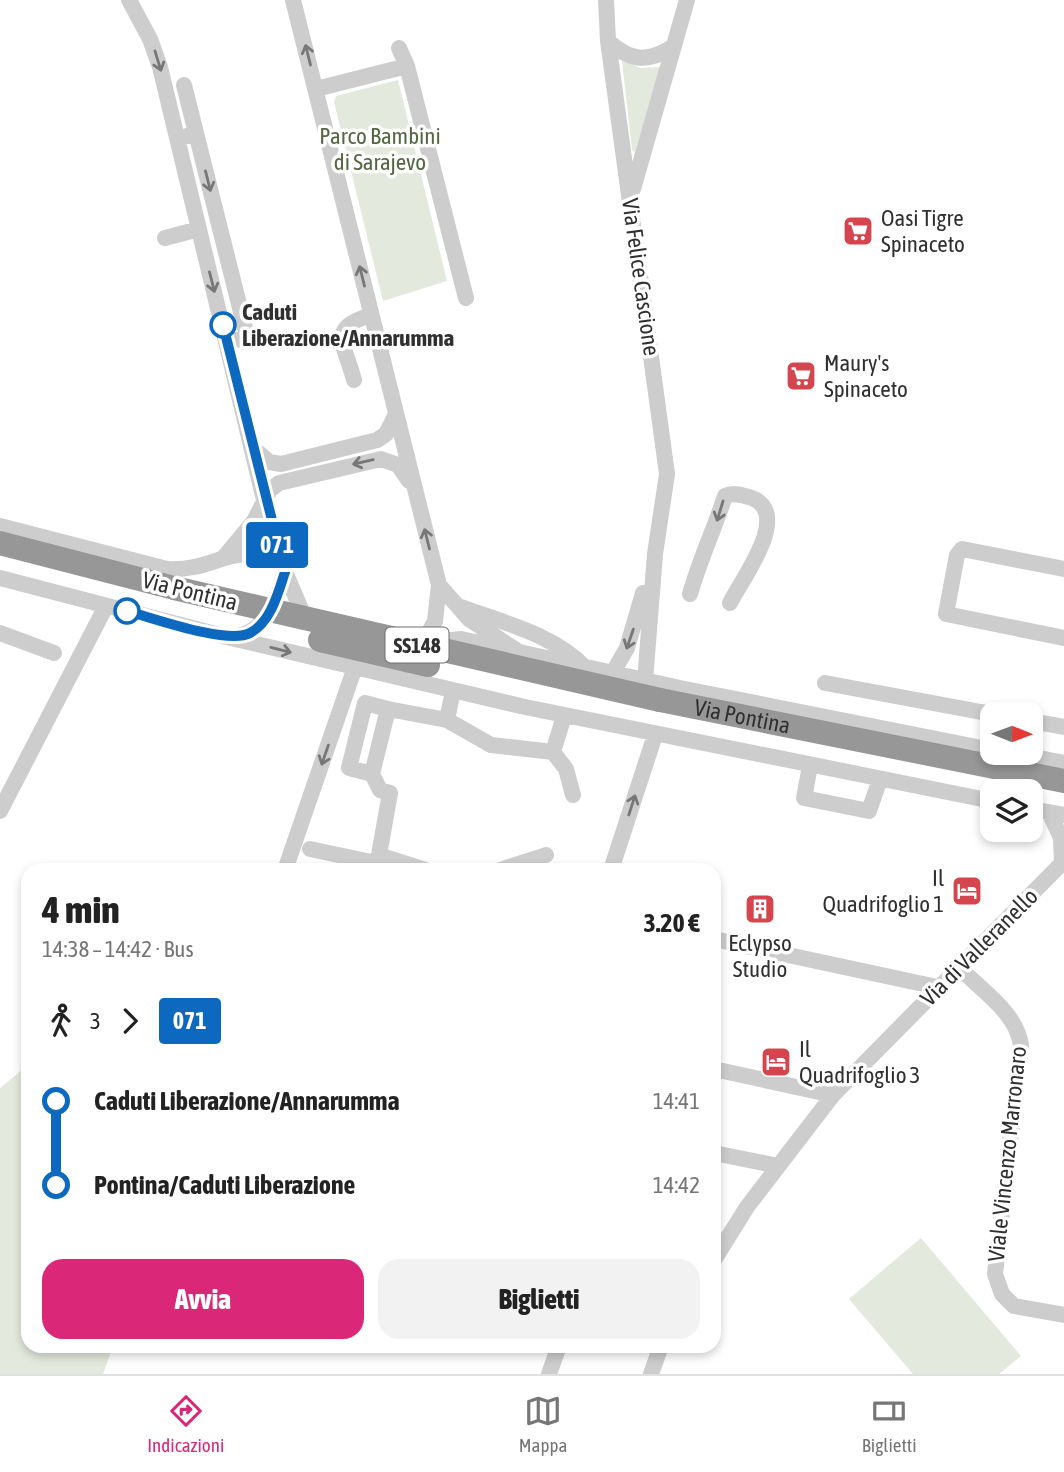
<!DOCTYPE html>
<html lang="it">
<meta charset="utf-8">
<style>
body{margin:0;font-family:"Asap Condensed",sans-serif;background:#f2f2f2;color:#222;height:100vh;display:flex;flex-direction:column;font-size:26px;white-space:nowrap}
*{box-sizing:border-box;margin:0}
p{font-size:23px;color:#767676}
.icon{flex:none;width:38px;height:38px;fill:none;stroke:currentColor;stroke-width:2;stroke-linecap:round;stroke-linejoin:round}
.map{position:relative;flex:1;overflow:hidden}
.panel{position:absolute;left:21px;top:863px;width:700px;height:490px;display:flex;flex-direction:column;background:#fff;border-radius:21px;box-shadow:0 4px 10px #0003}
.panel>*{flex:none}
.badge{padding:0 14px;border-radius:5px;font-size:24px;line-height:46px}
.needle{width:46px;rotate:91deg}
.controls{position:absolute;left:980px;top:702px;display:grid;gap:14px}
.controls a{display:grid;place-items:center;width:63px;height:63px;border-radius:14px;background:#fff;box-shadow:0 4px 10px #0003;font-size:35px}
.map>.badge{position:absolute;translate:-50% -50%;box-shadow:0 0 0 4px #fff}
.legs{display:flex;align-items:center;gap:10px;height:77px;padding:0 21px;font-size:23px}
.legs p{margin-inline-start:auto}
.summary{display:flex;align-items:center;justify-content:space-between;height:119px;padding:0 21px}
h1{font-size:38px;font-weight:800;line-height:52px}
.cta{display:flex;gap:14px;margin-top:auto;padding:14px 21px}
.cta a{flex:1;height:80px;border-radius:21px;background:#db2777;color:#fff;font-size:28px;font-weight:800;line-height:80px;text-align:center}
.cta a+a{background:#f2f2f2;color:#222}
ul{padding:0 21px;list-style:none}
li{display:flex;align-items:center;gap:24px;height:84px;font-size:26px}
li i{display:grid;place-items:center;width:10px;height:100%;margin:0 9px;background:currentColor}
li i::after{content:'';width:18px;height:18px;margin:-9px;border:5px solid;border-radius:50%;background:#fff}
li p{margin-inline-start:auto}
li:first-child i{background:linear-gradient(#0000 50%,currentColor 0)}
li:last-child i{background:linear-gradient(currentColor 50%,#0000 0)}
.tabs{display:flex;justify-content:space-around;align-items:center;height:98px;border-top:2px solid #e0e0e0;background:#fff;font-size:19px;color:#767676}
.tabs a{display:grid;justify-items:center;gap:4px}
.tabs .on{color:#db2777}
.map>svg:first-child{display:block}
</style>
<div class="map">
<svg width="1064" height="1374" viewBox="0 0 1064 1374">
<rect width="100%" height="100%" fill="#fff"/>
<!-- green -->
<path fill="#e3e9dd" d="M622,61L641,68L661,67L635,152L632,150Z
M398,80L447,281L383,301L334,102L336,96Z
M28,1065V1346H113L103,1374H0V1088Z
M921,1238L1021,1356L999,1374H913L849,1299Z"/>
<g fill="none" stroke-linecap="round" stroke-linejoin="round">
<!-- minor -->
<path stroke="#cdcdcd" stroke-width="16" d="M129,0L150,39L160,67L264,500L283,567L306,621
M293,0L439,585L469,619L519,652
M606,0L608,41L667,474L655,554L645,681
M608,41C631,62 648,63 674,46
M399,48L407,66L466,298
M184,85L196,133
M316,89L407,66
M178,139L196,133L246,332L244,338L227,342
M633,189L687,0
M165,238L199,229
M354,380C344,342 327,329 371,315
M253,448L269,462L281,464L377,440L386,434L396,414
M0,526L167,569C219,572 234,536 283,567
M224,557L254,521L270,490L279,483L381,459L398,465L409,481
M1064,569L962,549L957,555L946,614L1064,638
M0,578L231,638L525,707L992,801
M690,594C700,559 714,530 725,496C733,492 743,495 752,498C792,514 742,579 730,603
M461,607C504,623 553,634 586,668
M0,633L54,653
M234,637C267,632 276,601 285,572
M426,643L461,639L680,688L992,750
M422,645L435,621L439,585
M612,674L627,648L643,593
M825,683L992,714
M453,691L447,720L491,745L553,752L564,716
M1031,721L1064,727
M553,752L566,769L573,795
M1007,752L1064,763
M810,766L804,798L869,811L880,779
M372,774L349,768L365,703L388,709
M1031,809L1064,815
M0,811L106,606
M1049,812L1061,838L1062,863
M310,849L376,863L379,855
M285,870L355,667
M426,870L379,855L390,793L380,790L372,774L388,709L447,720
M500,870L546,855
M611,870L655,735
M714,939L937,987
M960,968C982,991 1016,1012 1021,1045L995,1274L1002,1294L1014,1306L1064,1315
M714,1069L833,1095
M714,1153L778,1166
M714,1260L747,1207L833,1095L1064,861
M549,1374L559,1346
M651,1374L661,1346"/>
<!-- highway -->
<g stroke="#979797" stroke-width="24">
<path d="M0,543L174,588"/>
<path id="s1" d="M660,700L1064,781"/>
</g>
<!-- highway-bridge -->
<path stroke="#979797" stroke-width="24" d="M174,588L660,700
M320,640L428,665"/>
</g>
<!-- one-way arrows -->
<defs><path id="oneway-shaft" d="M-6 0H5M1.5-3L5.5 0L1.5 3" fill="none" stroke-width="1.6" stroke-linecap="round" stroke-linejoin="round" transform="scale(1.75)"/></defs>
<g stroke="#777">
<use href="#oneway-shaft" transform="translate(308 55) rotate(-104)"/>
<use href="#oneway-shaft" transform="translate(158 61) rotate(73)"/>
<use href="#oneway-shaft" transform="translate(208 181) rotate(76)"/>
<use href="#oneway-shaft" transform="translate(362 276) rotate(-104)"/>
<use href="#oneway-shaft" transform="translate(212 282) rotate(76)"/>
<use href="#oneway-shaft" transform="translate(363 462) rotate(167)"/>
<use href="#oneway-shaft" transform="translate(720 511) rotate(107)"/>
<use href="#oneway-shaft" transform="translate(427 539) rotate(-104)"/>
<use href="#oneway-shaft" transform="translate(630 639) rotate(109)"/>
<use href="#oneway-shaft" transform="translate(281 650) rotate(14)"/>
<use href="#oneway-shaft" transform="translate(325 755) rotate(109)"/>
<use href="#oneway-shaft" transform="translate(632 805) rotate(-72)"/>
</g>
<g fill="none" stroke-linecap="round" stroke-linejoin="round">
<!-- line-1 casing -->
<g stroke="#fff" stroke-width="16">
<path id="line-1" d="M127,611C153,618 228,645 250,633C271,622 278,593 285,572L223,325"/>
</g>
<!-- line-1 -->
<use href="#line-1" stroke="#0c69bf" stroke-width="10"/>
</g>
<!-- icons -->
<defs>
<g id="supermarket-square" transform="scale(1.575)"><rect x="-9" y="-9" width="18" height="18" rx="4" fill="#d4454d" stroke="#fff"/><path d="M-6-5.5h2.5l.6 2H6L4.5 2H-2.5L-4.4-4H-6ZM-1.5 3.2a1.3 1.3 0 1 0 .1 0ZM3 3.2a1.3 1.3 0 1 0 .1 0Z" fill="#fff"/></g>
<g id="hotel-square" transform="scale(1.575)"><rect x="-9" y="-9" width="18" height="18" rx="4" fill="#d4454d" stroke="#fff"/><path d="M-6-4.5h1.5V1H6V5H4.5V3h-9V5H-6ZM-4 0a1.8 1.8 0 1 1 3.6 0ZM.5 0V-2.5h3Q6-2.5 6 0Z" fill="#fff"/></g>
<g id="building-square" transform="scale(1.575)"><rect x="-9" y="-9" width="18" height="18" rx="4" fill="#d4454d" stroke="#fff"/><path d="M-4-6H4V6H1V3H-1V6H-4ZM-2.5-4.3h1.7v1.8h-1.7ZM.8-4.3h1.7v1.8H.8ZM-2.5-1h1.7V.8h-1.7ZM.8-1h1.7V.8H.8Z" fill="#fff"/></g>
</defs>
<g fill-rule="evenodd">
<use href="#supermarket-square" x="858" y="231"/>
<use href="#supermarket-square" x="801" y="376"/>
<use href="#hotel-square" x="967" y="891"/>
<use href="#building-square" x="760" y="909"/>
<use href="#hotel-square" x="776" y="1062"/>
</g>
<!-- markers -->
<g fill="#fff" stroke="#0c69bf" stroke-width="3.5">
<circle cx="223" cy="325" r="12"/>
<circle cx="127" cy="611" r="12"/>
</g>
<g text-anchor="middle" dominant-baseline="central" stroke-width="7" stroke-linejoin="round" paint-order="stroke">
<!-- shield labels -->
<rect fill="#fff" stroke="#6e6e6e" stroke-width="2" x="385.5" y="627.5" width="63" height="35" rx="5"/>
<g font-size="21" font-weight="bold" fill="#303030">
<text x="417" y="645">SS148</text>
</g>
<!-- park labels -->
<g font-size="23" fill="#536842" stroke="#fff">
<text x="380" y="136">Parco Bambini<tspan x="380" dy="26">di Sarajevo</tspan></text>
</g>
<!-- poi labels -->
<g font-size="23" fill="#303030" stroke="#fff" text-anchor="start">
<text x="881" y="218">Oasi Tigre<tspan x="881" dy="26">Spinaceto</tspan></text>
<text x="824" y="363">Maury's<tspan x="824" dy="26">Spinaceto</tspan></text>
<text x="944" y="878" text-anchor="end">Il<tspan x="944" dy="26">Quadrifoglio 1</tspan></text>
<text x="760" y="943" text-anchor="middle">Eclypso<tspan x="760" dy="26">Studio</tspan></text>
<text x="799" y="1049">Il<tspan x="799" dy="26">Quadrifoglio 3</tspan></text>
</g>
<!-- street labels -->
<g font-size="23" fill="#303030" stroke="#fff">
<text transform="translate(641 277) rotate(82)">Via Felice Cascione</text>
<text transform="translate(190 591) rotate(14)">Via Pontina</text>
<text stroke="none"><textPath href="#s1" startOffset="84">Via Pontina</textPath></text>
<text transform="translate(979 947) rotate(-45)">Via di Valleranello</text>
<text transform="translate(1007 1154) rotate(-84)">Viale Vincenzo Marronaro</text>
</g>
<!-- stop labels -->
<g font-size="23" font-weight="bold" fill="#303030" stroke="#fff" text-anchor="start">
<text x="242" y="312">Caduti<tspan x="242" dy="26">Liberazione/Annarumma</tspan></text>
</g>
</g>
</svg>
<div class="controls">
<a><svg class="needle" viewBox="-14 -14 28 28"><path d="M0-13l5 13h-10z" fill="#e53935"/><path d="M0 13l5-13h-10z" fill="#767676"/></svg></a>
<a><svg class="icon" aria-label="layers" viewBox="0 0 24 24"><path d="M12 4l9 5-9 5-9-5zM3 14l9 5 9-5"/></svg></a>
</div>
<b class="badge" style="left:277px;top:545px;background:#0c69bf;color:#fff">071</b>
<section class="panel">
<div class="summary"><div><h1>4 min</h1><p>14:38 – 14:42 · Bus</p></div><b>3.20 €</b></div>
<div class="legs"><svg class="icon" aria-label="walk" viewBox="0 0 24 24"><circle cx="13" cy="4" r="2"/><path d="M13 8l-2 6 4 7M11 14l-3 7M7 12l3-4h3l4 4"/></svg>3<svg class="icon" aria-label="forward" viewBox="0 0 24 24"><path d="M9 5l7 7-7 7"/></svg><b class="badge" style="background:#0c69bf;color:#fff">071</b></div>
<ul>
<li><i style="color:#0c69bf"></i><b>Caduti Liberazione/Annarumma</b><p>14:41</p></li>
<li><i style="color:#0c69bf"></i><b>Pontina/Caduti Liberazione</b><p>14:42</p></li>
</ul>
<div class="cta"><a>Avvia</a><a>Biglietti</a></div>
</section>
</div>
<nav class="tabs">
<a class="on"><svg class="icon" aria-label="directions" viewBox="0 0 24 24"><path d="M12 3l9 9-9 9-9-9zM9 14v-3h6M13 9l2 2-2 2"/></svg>Indicazioni</a>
<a><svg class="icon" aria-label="map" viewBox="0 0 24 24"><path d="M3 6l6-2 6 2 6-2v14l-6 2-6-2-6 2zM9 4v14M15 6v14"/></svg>Mappa</a>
<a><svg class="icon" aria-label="tickets" viewBox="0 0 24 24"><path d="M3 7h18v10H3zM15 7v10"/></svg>Biglietti</a>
</nav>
